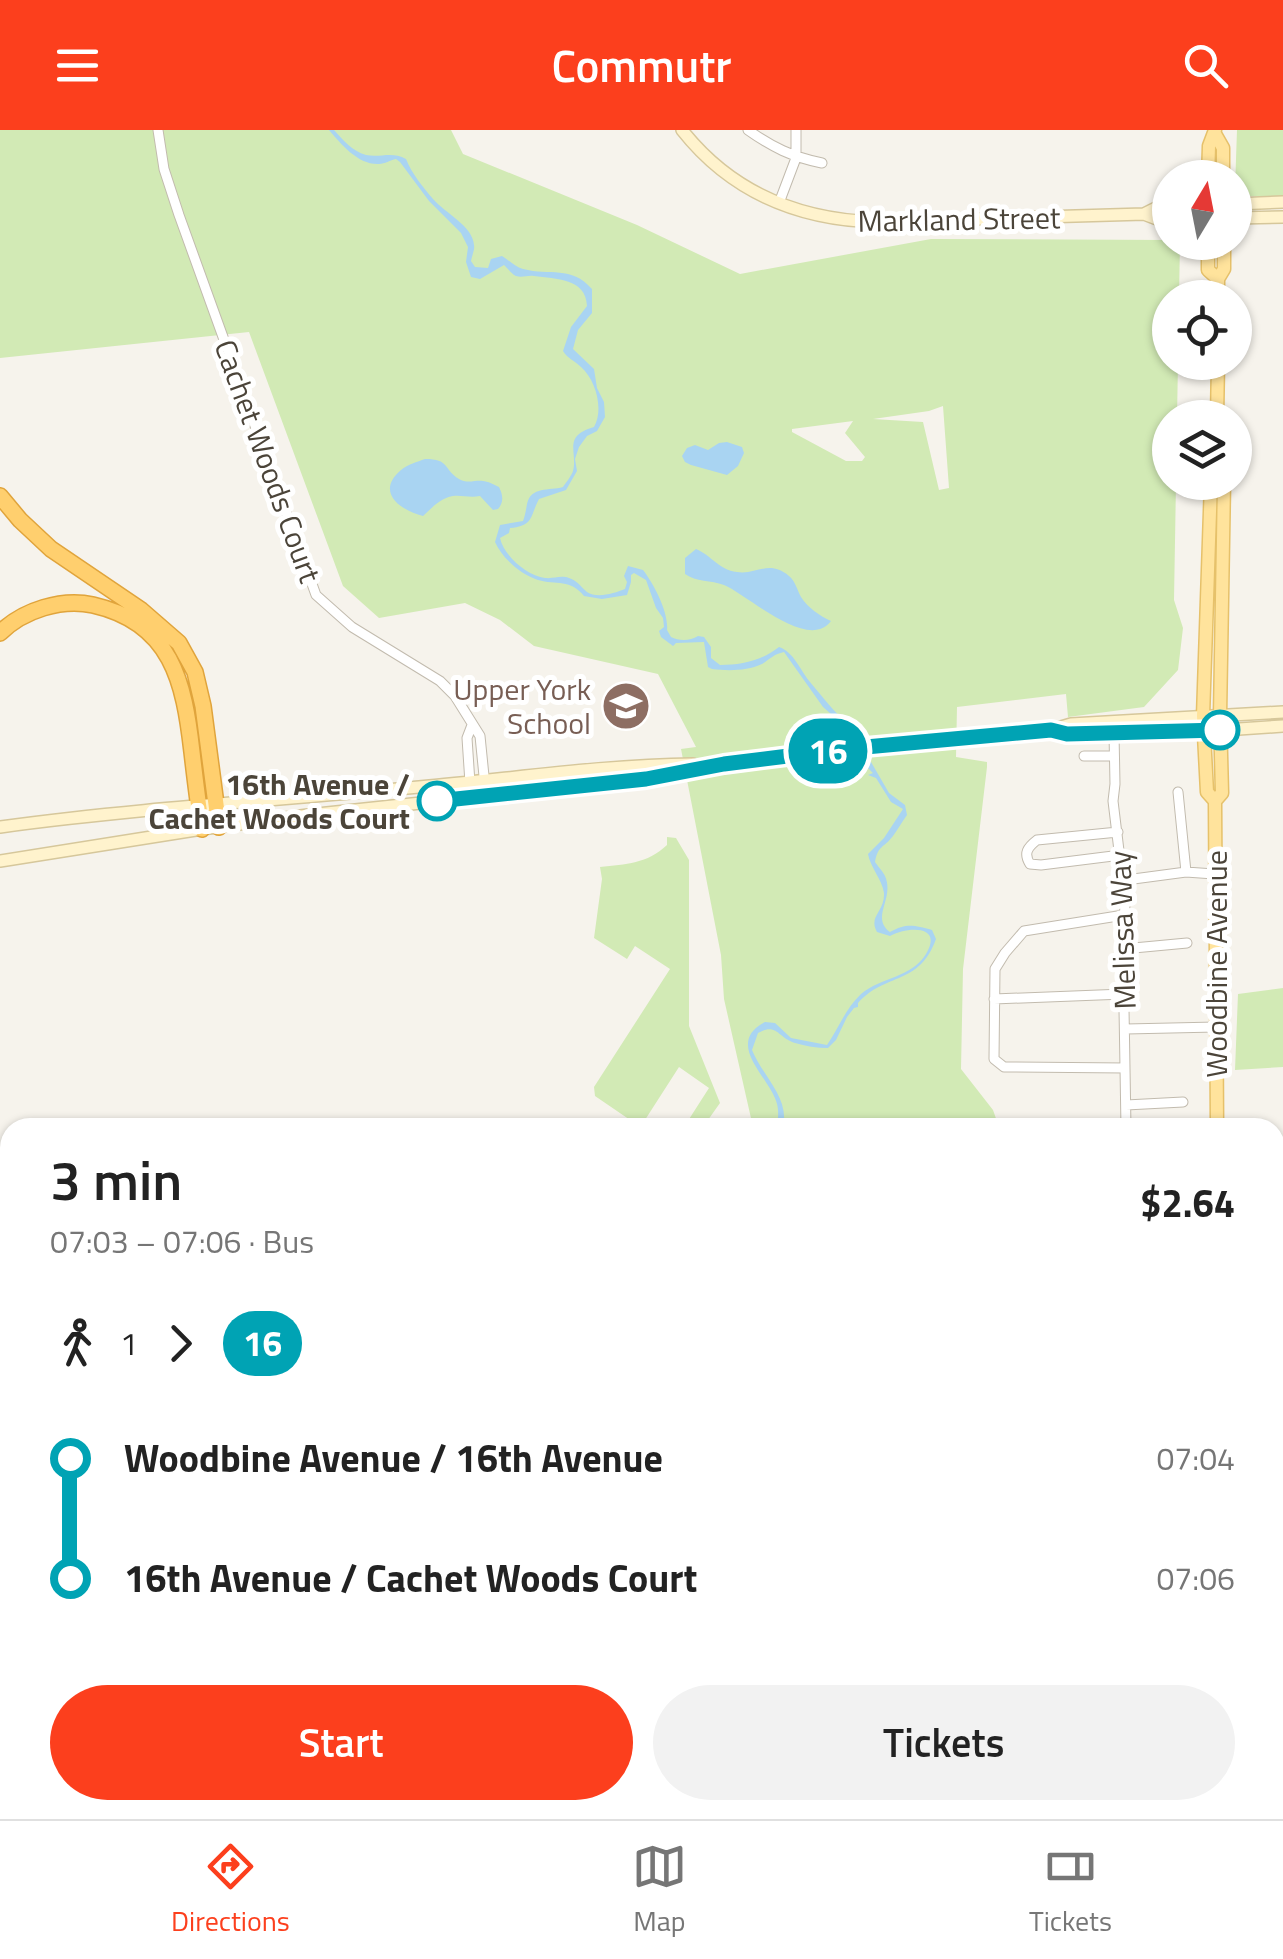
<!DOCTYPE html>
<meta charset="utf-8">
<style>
body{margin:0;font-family:"Titillium Web",sans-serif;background:#f2f2f2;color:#222;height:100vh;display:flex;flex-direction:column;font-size:38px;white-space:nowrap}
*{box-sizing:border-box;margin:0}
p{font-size:32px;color:#767676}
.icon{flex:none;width:55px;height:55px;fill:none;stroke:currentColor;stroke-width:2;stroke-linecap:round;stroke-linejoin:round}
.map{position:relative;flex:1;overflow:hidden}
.drawer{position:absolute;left:0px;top:988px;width:1285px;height:702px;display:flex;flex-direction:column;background:#fff;border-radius:30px 30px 0 0;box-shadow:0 2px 8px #0004}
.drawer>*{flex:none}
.badge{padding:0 20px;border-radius:32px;font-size:35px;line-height:65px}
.needle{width:65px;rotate:10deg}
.buttons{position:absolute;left:1152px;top:30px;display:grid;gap:20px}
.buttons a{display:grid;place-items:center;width:100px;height:100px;border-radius:50%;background:#fff;box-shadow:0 2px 8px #0004;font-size:50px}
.map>.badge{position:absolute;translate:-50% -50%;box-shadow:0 0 0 5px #fff}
.legs{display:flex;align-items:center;gap:15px;height:110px;padding:0 50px;font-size:32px}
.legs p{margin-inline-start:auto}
.overview{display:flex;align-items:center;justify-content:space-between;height:170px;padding:0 50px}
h1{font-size:55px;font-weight:600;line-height:75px}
.button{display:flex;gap:20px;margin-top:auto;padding:20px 50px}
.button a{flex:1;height:115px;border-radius:60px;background:#fc3f1d;color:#fff;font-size:40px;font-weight:600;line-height:115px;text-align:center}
.button a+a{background:#f2f2f2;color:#222}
ul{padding:0 50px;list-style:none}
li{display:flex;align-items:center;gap:35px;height:120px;font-size:38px}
li i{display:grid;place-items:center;width:15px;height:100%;margin:0 12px;background:currentColor}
li i::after{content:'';width:25px;height:25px;margin:-12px;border:8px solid;border-radius:50%;background:#fff}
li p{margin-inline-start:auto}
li:first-child i{background:linear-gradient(#0000 50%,currentColor 0)}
li:last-child i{background:linear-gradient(currentColor 50%,#0000 0)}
header{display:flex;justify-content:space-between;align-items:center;height:130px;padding:0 50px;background:#fc3f1d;color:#fff;font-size:45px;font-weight:600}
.menu{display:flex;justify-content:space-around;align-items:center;height:140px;border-top:2px solid #e0e0e0;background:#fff;font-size:28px;color:#767676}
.menu a{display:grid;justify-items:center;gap:5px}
.menu .on{color:#fc3f1d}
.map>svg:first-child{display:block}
</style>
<header><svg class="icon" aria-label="menu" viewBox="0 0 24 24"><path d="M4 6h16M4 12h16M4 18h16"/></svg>Commutr<svg class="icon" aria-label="search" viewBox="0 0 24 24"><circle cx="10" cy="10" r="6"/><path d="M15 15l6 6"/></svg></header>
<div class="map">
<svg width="1283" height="1689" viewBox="0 0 1283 1689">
<rect width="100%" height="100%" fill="#f6f3ec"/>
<!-- green -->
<path fill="#d2eab5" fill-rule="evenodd" d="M0,0H451L463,24L637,95L740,144L931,109L1170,110V112L1180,113L1179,167L1170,168V232L1178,233L1177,287L1170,288V352L1176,353L1174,470L1183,498L1178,540L1144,577L1068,587L1066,564L957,577L956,627L987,632V637L963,839L961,939L993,980L999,997H753L724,869L721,825L681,619L696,617L658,544L534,516L500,490L465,473L379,488L343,456L249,202L0,228ZM943,276L949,358L939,360L923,292L873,289L929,281ZM853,291L845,303L865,327L862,331H846L792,302V299Z
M1237,0H1283V67L1250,66L1235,58Z
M667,707L676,708L689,730V896L720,973L703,997H684L709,958L679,937L643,993L636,994L595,966L594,957L670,839L635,816L627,829L594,808L602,749L600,737C626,734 647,734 667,715Z
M1283,858V937L1235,940L1238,864Z"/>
<!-- water -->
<path fill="#a9d4f2" d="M329,0H334C343,10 352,21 366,25C380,28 392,21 406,29C412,44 423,57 433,69C445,83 473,96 474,115C475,120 472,125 471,131L475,137L488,138L491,129L502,126C509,130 515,137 523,139C550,146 571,135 592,159V183L578,200L573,219L594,239L597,258L604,272L605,287L597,301L587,306L579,317L575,329L577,341L566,360L539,369C530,386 534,396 510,398L509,403L500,408C504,426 527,446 545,448C554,449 560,445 569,448C578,451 581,457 587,462C597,469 615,463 625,459L627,452L624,446L628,436L643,440C654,454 669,483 667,500L671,507C679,511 690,511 698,506L704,507L711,517V528L720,535C742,535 761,531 779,517C794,522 800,540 810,552C822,566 835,584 849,594L889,663L905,675L907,685C902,692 898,699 893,706C884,718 878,715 875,732C877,735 884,743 885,746C895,769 870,787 890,802C906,793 914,795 932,800L936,809C919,856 886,842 858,873V877L854,878L847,887L836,910L828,918C817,918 805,916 795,913C778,908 777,892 758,903L752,920C763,947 790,968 783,997H777C778,990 779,981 777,974C771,948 723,914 765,892L775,893L791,908L827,915C839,898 845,879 861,864C881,847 911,848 926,824C944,794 906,797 890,806L877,802C868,786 885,782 884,763C882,749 870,737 868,724L884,708L903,679L891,672L876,648L868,645L873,643L867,637L846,597L823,577L784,522C774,524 770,529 762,534C747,541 728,541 712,539L708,537L704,512L676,513L673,516L661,507L659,501L664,497L663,488L656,478L646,450L634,443L631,445V452L627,465L602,469L584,466C571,449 556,455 538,450C521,445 502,428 495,412L500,395L523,391C525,386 526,380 527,374C531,356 549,361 563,357C565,354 572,345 573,341C578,322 562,306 594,297C604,280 596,250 581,237C574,230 568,229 563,221L571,197L587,176C586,148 556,149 534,146C528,145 522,148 516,146C513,145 506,137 504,135L480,149L471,147L466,132L468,117L461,103L429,71L400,32L396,29C390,30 385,34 379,34C358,35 341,14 329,0Z
M727,312L742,317L744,323L738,336L727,345L691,335L685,332L682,326L687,318L695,315L708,320L719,313Z
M425,329C450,329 443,339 459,349C467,354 475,350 483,351C487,351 495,355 499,357C503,365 504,372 498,379L493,380L480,366C470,368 462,365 453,366C440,368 432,378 423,386C400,380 375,362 401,340C408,334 417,332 425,329Z
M696,419C711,425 719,440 737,442C757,445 769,429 789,446C796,452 797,460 801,467C808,478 820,486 831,491C808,522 748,465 724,455C711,450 696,452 685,444V428Z"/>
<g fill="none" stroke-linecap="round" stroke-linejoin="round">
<!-- stream -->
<path stroke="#a9d4f2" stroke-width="2.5" d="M0,1489L10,1472
M0,1494V1501"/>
<!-- street casing -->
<g stroke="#c2bbae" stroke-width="11">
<path id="street" d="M158,0L164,39L179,85L316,465L352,497L440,551L455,566L480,606L486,666
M748,0C772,17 792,27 822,33
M779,73L796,28V0
M1114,603L1115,654L1113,671L1120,729L1126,750L1123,819L1126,998
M1084,626H1113
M1178,662L1186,742
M471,668L467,608L472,595
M1118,702L1037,710C1028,717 1023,723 1030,734L1041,735L1121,725
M1126,750L1186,742L1214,744
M1124,785L1024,801L1005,823L995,839L994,929L1004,937L1125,938
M1123,819L1187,813
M994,869L1124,864
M1126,899L1216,897
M1126,975L1183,972
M1275,1092H1283
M1275,1199H1283
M1275,1292L1283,1294
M1275,1451H1283
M1275,1618L1283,1617
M950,1680L957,1689"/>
</g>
<!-- secondary casing -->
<g stroke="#d6c79b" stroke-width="14">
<path id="secondary" d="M682,0C731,62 799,90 877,92L1144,84L1160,76L1170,75
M1235,74L1283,72
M1144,84L1157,89H1170
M1235,88L1283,87
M1051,600L1067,604L1195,602L1283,596
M0,697C139,678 279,670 419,657C510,649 601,635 693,634
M0,731L202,699L308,685L646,649L724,634L844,619L1051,600L1071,594L1283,582"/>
</g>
<!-- primary casing -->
<g stroke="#e6c16a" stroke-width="15">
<path id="primary" d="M1215,4L1223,18V48
M1208,48L1209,16L1215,0
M1208,112V140L1218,149
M1218,168V149L1224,139V112
M1217,288L1218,232
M1211,352L1203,586L1207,662L1215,671
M1217,998L1215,671L1222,663L1220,586L1224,352
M1227,1689V1680"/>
</g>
<!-- highway casing -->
<g stroke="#e0a43c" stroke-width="18">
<path id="highway" d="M0,366L20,390L51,419L141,480L179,513L195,542L203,576L219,697
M0,503C23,480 62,468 93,475C172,493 184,552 192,622C195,648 198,673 202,699"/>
</g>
<!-- street -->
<use href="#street" stroke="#fff" stroke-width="9"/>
<!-- secondary -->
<use href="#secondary" stroke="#fff3cd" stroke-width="11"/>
<!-- primary -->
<use href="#primary" stroke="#ffe39c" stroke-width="12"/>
<!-- highway -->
<use href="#highway" stroke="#ffcf6e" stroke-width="15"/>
</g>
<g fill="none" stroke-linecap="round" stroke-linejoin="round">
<!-- line-1 casing -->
<g stroke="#fff" stroke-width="22">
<path id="line-1" d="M437,671L646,649L724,634L844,619L1051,600L1067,604L1220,600"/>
</g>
<!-- line-1 -->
<use href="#line-1" stroke="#00a3b4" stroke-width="15"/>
</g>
<!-- icons -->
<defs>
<g id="school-disc" transform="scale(2.5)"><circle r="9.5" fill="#8d6e63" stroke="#fff"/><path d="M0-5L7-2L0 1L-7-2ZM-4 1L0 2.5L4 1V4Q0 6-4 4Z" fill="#fff"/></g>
</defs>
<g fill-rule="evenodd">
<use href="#school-disc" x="626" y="576"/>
</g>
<!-- markers -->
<g fill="#fff" stroke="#00a3b4" stroke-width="5">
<circle cx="1220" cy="600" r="18"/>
<circle cx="437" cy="671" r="18"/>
</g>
<g text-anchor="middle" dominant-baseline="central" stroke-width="10" stroke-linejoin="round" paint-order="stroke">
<!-- street labels -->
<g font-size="30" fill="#4b4439" stroke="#fff">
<text transform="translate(959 89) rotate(-1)">Markland Street</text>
<text transform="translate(268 331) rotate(70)">Cachet Woods Court</text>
<text transform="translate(1122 800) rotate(-92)">Melissa Way</text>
<text transform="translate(1216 834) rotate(-90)">Woodbine Avenue</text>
</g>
<!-- education labels -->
<g font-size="30" fill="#785e54" stroke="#fff" text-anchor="end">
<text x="591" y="559">Upper York<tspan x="591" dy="34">School</tspan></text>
</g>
<!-- stop labels -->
<g font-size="30" font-weight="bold" fill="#4b4439" stroke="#fff" text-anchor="end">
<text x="410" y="654">16th Avenue /<tspan x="410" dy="34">Cachet Woods Court</tspan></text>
</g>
</g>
</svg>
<div class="buttons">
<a><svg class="needle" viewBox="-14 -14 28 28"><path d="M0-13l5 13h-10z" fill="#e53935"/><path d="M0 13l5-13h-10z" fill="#767676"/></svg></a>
<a><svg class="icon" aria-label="locate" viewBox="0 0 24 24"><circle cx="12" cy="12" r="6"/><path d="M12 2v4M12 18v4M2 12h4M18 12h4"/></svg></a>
<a><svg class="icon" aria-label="layers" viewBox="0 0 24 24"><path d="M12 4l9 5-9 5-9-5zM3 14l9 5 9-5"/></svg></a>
</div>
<b class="badge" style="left:828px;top:621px;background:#00a3b4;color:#fff">16</b>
<section class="drawer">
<div class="overview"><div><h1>3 min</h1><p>07:03 – 07:06 · Bus</p></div><b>$2.64</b></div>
<div class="legs"><svg class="icon" aria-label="walk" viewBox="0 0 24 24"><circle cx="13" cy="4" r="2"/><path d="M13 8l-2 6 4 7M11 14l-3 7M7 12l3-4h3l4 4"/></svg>1<svg class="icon" aria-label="forward" viewBox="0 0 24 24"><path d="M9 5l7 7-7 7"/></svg><b class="badge" style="background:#00a3b4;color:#fff">16</b></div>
<ul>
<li><i style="color:#00a3b4"></i><b>Woodbine Avenue / 16th Avenue</b><p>07:04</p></li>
<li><i style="color:#00a3b4"></i><b>16th Avenue / Cachet Woods Court</b><p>07:06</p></li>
</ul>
<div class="button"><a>Start</a><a>Tickets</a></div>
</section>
</div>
<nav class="menu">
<a class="on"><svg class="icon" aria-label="directions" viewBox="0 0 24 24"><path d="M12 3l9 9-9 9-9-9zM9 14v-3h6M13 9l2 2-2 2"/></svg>Directions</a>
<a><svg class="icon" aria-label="map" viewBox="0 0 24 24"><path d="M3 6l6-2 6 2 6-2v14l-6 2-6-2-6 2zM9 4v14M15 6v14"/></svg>Map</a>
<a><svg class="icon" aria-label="tickets" viewBox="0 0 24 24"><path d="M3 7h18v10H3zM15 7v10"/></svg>Tickets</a>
</nav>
